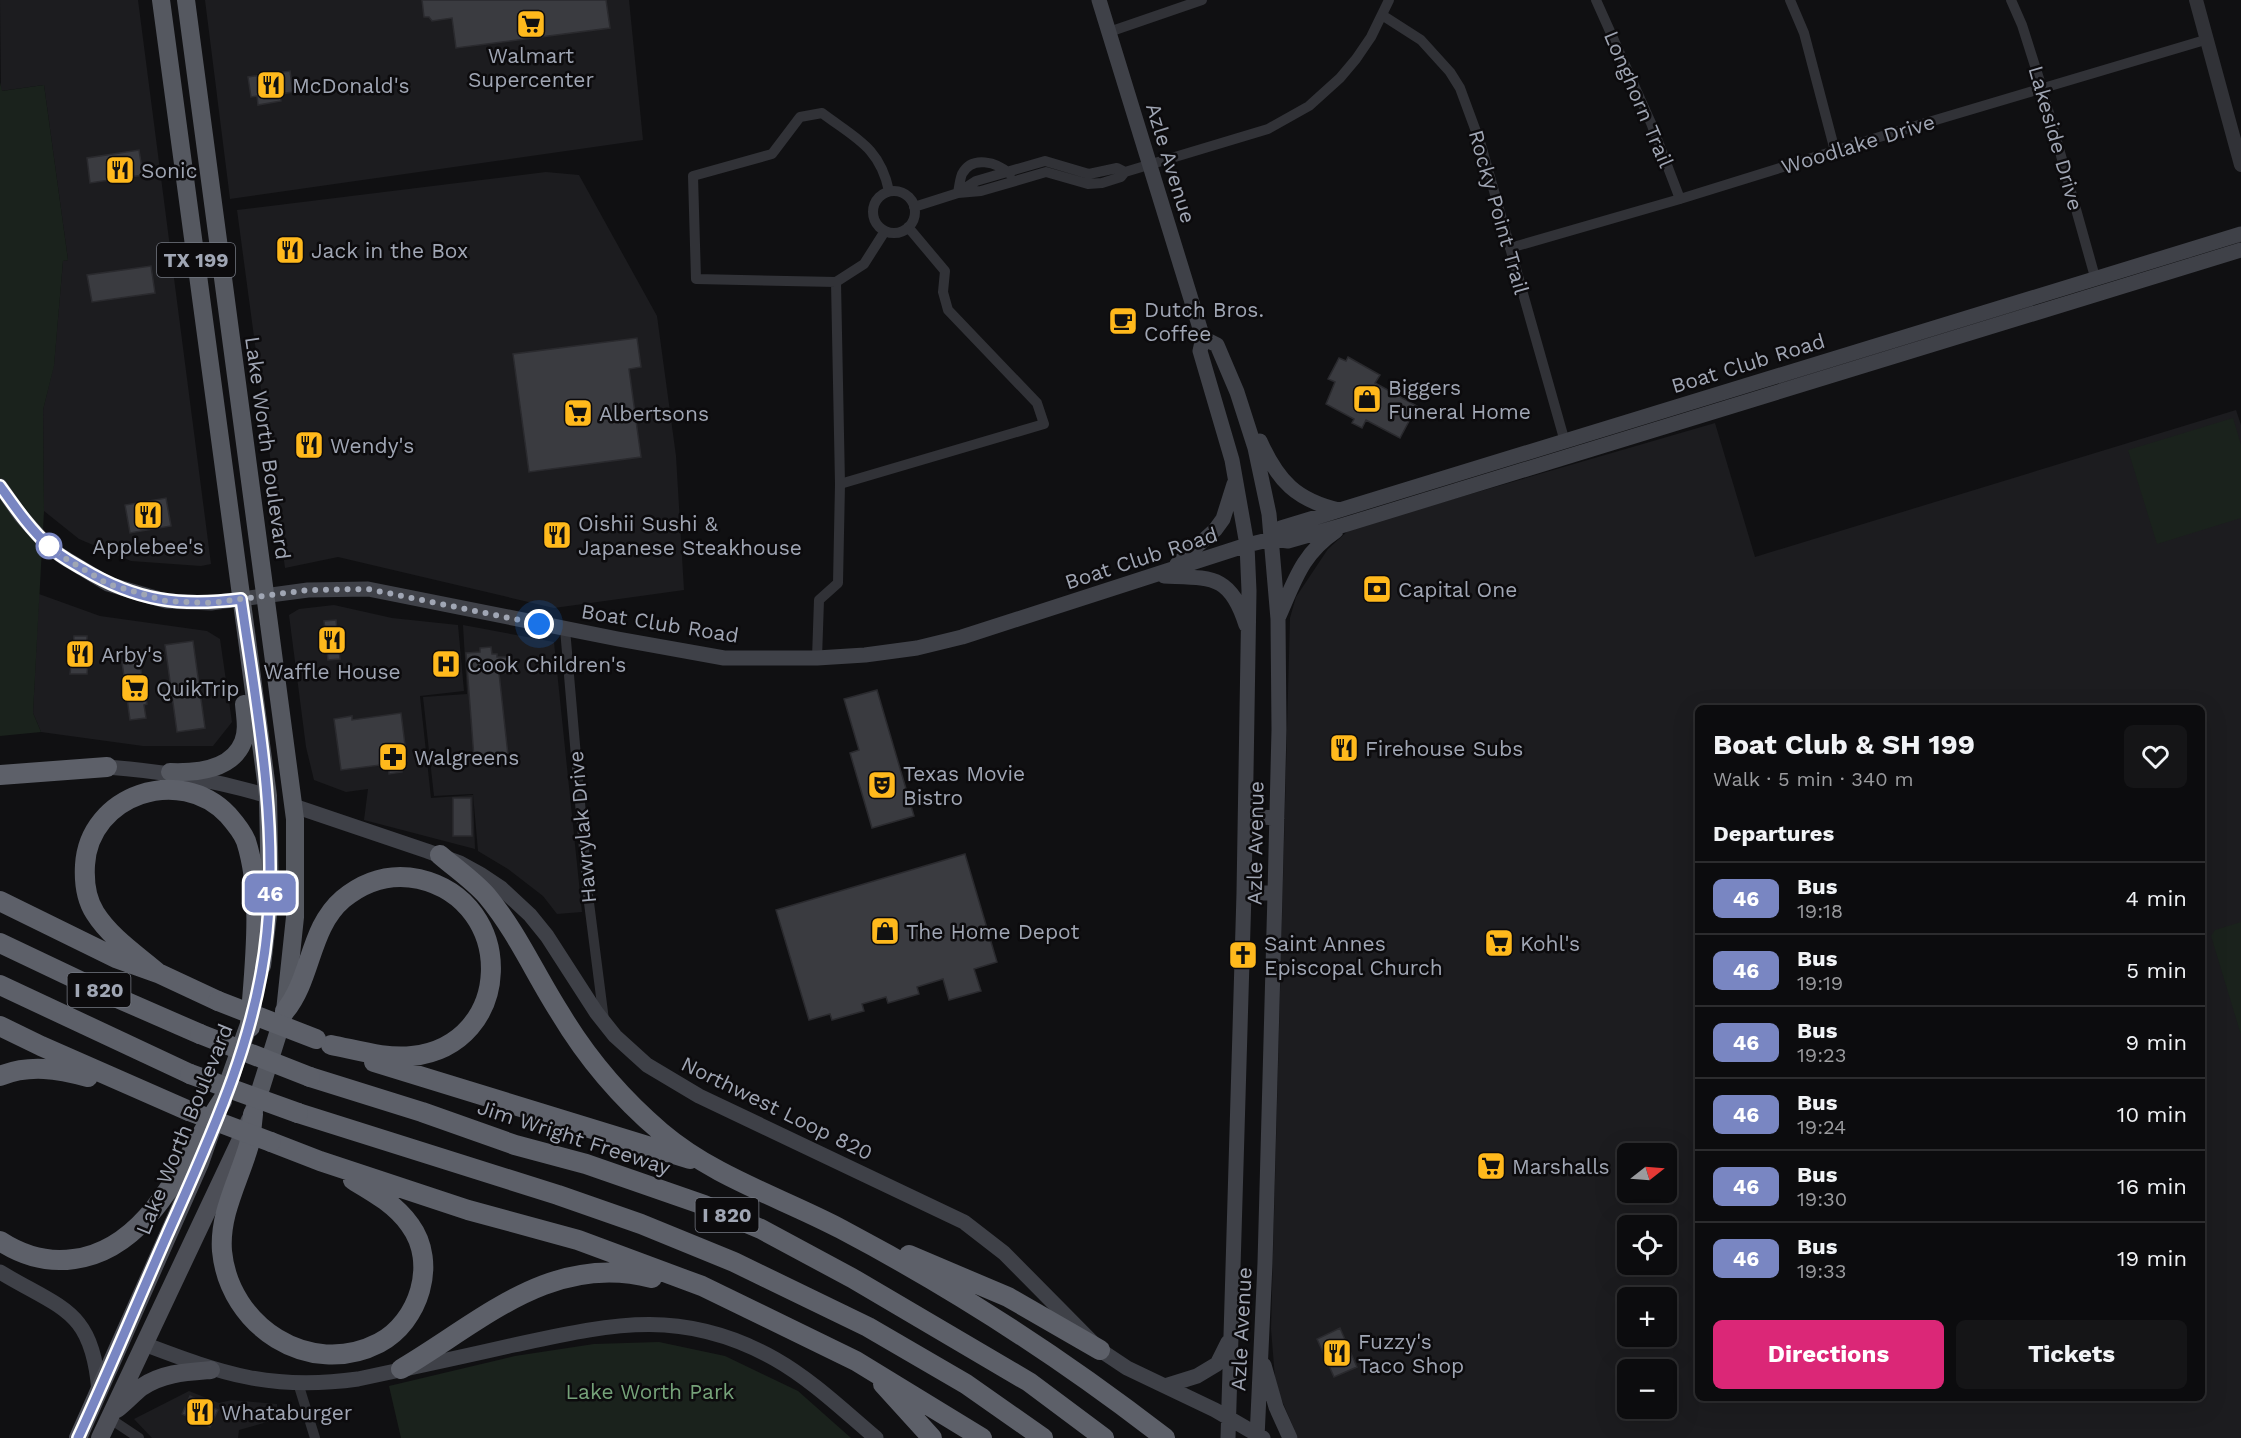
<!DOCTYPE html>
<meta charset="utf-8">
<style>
body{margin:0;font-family:"Work Sans",sans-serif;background:#151517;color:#f1f3f6;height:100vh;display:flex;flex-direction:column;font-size:22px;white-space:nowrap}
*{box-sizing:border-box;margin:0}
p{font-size:20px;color:#9a9b9e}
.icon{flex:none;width:33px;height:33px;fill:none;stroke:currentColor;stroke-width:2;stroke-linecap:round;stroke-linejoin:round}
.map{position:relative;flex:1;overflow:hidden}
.panel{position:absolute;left:1695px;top:705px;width:510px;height:696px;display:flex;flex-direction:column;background:#0c0c0e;border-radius:9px;box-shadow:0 6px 24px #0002,0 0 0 2px #2c2c2e}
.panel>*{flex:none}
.badge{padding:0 12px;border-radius:9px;font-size:21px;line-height:39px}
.needle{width:39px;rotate:73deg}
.buttons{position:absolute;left:1617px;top:1143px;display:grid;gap:12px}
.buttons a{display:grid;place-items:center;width:60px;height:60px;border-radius:9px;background:#0c0c0e;box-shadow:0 6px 24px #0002,0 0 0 2px #2c2c2e;font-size:30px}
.you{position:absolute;width:30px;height:30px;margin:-15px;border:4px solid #fff;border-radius:50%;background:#1a73e8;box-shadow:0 0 0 9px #1a73e833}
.map>.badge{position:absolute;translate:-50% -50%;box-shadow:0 0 0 3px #fff}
h2{padding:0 18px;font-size:22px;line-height:54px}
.round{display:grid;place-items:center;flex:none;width:63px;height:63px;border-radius:9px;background:#151517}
.summary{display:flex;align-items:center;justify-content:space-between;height:102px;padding:0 18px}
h1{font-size:28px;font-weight:700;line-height:45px}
.primary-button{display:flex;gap:12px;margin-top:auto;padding:12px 18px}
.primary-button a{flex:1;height:69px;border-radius:9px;background:#db2777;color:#fff;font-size:24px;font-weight:700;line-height:69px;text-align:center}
.primary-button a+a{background:#151517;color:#f1f3f6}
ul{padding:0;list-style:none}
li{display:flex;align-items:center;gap:18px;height:72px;padding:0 18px;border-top:2px solid #2c2c2e}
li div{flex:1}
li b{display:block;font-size:22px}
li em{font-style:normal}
li .badge{min-width:66px;font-weight:700;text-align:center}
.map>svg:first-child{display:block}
</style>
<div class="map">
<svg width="2241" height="1438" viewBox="0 0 2241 1438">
<rect width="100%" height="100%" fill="#101012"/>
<!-- built -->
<path fill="#1c1c1f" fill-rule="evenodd" d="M0,0H138L211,564L201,566L131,561L79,539L44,511L43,410L54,364L63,261L68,260L44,85L1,91Z
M205,0H629L643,140L230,199Z
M546,172L579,175L657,316L676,456L684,590L554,608L338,557L285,568L237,210Z
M2236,410L2241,425V1438H1298L1280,1396L1275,1378L1271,1329L1290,618L1296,597L1328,549L1350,529L1715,423L1755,557ZM1698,708H2202V1398H1698ZM1628,1154H1666V1192H1628ZM1628,1226H1666V1264H1628ZM1628,1298H1666V1336H1628ZM1628,1370H1666V1408H1628Z
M39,594L100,616L207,631L220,639L232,722L213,746H143L41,732L33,713Z
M334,605L392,618L458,625L464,691L420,696L431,798L473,795L475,849L364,820L368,789L346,792L314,780L306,747L289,615L299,609Z
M463,625L554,642L582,912L557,914L543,896L508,869L478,851L473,794L434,796L423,697L467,694Z
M189,1391L219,1403L232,1400L277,1404L278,1419L239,1430L238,1438H152L134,1419Z"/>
<!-- green -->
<path fill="#1a221c" d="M0,82L2,91L44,85L68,260L63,261L54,366L43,410L44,511L33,713L41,732L0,736Z
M2233,418L2241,445V518L2157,544L2128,450Z
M2241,922V1035L2211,936L2215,930Z
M659,1342L725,1356L798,1391L851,1438H401L389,1386L515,1356L594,1344Z"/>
<!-- building -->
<path fill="#3a3b40" stroke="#2a2a2e" stroke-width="1.5" d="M422,0H606L610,28L456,48L452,18L432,21L429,17H424Z
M290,71L293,92L280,94L281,101L258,105L257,96L251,97L248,77Z
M139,150L143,175L90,183L87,158Z
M151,266L155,293L92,302L87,275Z
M637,338L641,367L629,369L641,457L529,472L513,354Z
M1348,357L1380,375L1375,383L1417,406L1400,438L1366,420L1362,428L1352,423L1354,419L1326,404L1335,382L1328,379L1339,358L1346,361Z
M166,498L171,526L130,533L125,505Z
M336,620L340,659L328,660L324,621Z
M74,636H87V643H90L87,674H70Z
M193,641L205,728L177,732L165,645Z
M491,647L492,654H497V657H511L512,672L499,673L508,755L474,758L466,653L480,652V648Z
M139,659L147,704L144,705L146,718L130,720L122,662Z
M877,690L914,816L872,828L850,753L859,750L844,699Z
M401,713L407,761L400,762L402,772L389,774L388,764L341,770L334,719L352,716V720Z
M453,798H471L472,836H453Z
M965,854L997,962L974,969L981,991L949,1000L943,979L917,987L919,994L888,1003L886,997L862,1004L864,1011L832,1020L830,1014L809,1020L776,910Z
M1340,1328L1357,1367L1334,1377L1317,1339Z
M190,1396L218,1410L210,1427L182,1414Z"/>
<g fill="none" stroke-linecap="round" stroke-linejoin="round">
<!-- minor -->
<path stroke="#313237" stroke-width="10" d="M1596,0L1651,123L1680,199
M1790,0L1804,33L1835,151
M2011,0L2022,25L2042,88L2095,277
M1382,15L1421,40L1450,72L1460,88L1481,145L1565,442
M1109,32L1202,0
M873 212a21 21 0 1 1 42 0a21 21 0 1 1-42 0Z
M959,192L976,181L1045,161L1089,174L1117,168L1125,172
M958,193C959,187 960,179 962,174C972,155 997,162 1010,174
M914,207L958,193L981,191L1046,172L1088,184L1102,183L1121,177L1125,172L1268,129L1309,106L1340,78L1356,59L1371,37L1389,0
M1510,248L1680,199L1902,130L2205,40
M836,282L696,279L693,176L772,154L800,117L822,113C855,138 880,147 889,191
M840,484L1044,424L1037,403L948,310L943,292L945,271L908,227
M565,629L588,895L604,1020
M817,658L819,600L838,583L840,484L836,282L864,264L885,231
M298,1383L315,1438
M109,1418L139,1438"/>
<!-- tertiary -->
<path stroke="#313237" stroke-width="14" d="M2196,0L2241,165"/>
<!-- secondary -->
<path stroke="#3f4148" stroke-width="15" d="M1099,0L1203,338L1200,351L1232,460L1247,545L1249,591L1244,893L1228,1438
M1203,338L1217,345L1237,392L1255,448L1269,514L1278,619L1279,730L1275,893L1265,1263L1257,1438
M1260,441C1278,481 1296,500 1339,510
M0,486L21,516L48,546L63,557L108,584L166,601L211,603L308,590L368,589L618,639L724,658H817L865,655L917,648L962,637L1247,545L1272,539L1288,541L1344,525L2241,250
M1272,539L1281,528L2241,234
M1177,564L1215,530L1223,519L1234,484
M1164,576C1212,578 1230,574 1246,625
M1279,616C1295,580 1302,554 1336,531
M107,767C162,771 215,780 268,796
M294,806L427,851L460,863L480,874L501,888L530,915L547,936L596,1012L615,1036L647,1065L699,1096L964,1222L1004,1253L1100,1350L1127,1368L1215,1410L1263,1438
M1246,816L1277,818
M1244,893H1275
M0,1272C63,1310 92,1309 99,1391
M144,1344C223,1374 271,1391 358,1379C410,1368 462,1357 514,1345C612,1324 682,1307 775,1359C812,1380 844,1411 876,1438
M1264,1365L1276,1407L1290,1438
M1165,1386L1197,1376L1217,1364L1228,1342"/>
<!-- primary -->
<path stroke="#4d4f57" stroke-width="18" d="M117,1409C126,1402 133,1394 142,1387C163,1373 186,1372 211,1370
M78,1438L200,1163L213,1126
M100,1438L250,1120"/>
<!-- trunk -->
<path stroke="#555860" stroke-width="18" d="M161,0L268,796L270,898L262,966
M186,0L295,819V917L285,1011L254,1110
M170,772C196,773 232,770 243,742C248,730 245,717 244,704
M222,1100L253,1013"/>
<!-- motorway -->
<path stroke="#5d6069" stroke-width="20" d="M0,775L107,767
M440,855C455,868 474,881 487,896C517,932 535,974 560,1013C587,1058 621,1098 661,1132C714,1177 780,1197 841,1229C955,1289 1063,1359 1165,1438
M0,901L116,958L158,973L218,1001
M0,943L99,990L200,1034
M158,973C137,955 110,937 95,913C86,899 84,882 85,865C89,795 180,764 228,815C235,823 242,831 246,841C264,897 254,968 250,1027
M0,985L190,1074
M285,1011C312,978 309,928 343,899C365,881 391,873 419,879C518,902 514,1045 412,1056C386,1059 357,1050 331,1045
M0,1026L41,1046L189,1111
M374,1062L690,1159
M0,1076C30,1064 58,1069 88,1077
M310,1077L422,1112L515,1145L586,1164L704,1205L761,1229L852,1278L1029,1382L1104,1438
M298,1113L558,1195L641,1224L734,1262L868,1327L966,1384L1043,1438
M253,1114C252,1124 251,1135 249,1145C239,1180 219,1214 222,1251C229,1326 309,1379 379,1343C419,1322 438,1263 410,1225C396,1205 375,1193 353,1180
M271,1142L320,1161L468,1210L578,1240L702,1286L856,1361L982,1438
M0,1241C23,1256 47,1263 74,1259C151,1249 184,1158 222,1101
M909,1255L1008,1297L1100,1350
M401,1369C481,1322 551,1252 652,1278
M883,1384L932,1438"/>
<!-- motorway-bridge -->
<path stroke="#5d6069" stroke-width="20" d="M218,1001L316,1039
M200,1034L310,1077
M190,1074L298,1113
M189,1111L271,1142"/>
</g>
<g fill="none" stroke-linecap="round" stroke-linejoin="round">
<!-- line casing -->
<g stroke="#fff" stroke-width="14">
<path id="line" d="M0,486C15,507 30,529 49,546C59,556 71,562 83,569C136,601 181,607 241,599C257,709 278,820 267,932C257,1038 210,1138 167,1235C137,1303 109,1371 78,1438"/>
</g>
<!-- line -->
<use href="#line" stroke="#7986c2" stroke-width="9"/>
<!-- walk -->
<path stroke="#a0a6b4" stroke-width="6" stroke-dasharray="0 10.8" d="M49,546L63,557L108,584L166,601L211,603L308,590L368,589L539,624"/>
</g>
<!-- icons -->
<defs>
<g id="supermarket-square" transform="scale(1.5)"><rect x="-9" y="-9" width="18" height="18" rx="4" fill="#ffb91c" stroke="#0c0b0d"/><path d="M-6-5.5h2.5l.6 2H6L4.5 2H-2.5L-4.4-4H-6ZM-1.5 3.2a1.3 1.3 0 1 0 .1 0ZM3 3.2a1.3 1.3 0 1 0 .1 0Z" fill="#111"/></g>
<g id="restaurant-square" transform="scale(1.5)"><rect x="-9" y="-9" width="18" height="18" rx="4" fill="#ffb91c" stroke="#0c0b0d"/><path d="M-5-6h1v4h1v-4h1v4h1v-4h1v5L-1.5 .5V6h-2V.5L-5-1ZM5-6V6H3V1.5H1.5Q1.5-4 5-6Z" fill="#111"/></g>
<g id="cafe-square" transform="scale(1.5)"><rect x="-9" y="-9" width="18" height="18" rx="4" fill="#ffb91c" stroke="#0c0b0d"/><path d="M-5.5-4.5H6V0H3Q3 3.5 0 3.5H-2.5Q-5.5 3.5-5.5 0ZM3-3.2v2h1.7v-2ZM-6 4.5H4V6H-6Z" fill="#111"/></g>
<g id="shop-square" transform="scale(1.5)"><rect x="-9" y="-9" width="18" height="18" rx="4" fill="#ffb91c" stroke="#0c0b0d"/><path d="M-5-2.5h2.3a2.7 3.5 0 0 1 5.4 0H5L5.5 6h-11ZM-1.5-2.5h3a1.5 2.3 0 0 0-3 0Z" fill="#111"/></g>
<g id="bank-square" transform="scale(1.5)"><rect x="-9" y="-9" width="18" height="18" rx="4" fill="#ffb91c" stroke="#0c0b0d"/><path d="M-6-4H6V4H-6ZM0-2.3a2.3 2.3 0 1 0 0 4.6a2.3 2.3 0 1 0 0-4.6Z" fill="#111"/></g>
<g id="hospital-square" transform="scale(1.5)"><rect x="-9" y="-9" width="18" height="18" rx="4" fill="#ffb91c" stroke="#0c0b0d"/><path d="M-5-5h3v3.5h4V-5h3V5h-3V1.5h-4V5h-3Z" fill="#111"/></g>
<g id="pharmacy-square" transform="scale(1.5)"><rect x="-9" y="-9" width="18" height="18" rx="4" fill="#ffb91c" stroke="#0c0b0d"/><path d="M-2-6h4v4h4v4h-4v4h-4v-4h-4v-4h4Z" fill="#111"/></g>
<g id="theatre-square" transform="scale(1.5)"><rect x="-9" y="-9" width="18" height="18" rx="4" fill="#ffb91c" stroke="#0c0b0d"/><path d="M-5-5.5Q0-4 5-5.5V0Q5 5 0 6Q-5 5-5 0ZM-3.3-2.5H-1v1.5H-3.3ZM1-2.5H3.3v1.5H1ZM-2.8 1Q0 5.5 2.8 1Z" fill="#111"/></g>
<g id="church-square" transform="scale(1.5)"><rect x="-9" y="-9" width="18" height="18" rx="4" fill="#ffb91c" stroke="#0c0b0d"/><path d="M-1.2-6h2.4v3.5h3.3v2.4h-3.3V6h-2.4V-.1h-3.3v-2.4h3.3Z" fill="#111"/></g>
</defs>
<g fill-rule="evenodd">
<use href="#supermarket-square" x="531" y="24"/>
<use href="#restaurant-square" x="271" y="85"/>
<use href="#restaurant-square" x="120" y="170"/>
<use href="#restaurant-square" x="290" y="250"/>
<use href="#cafe-square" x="1123" y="321"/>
<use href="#shop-square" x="1367" y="399"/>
<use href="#supermarket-square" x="578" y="413"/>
<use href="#restaurant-square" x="309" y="445"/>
<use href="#restaurant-square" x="148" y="515"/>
<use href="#restaurant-square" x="557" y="535"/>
<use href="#bank-square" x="1377" y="589"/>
<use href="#restaurant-square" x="332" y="640"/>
<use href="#restaurant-square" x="80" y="654"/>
<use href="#hospital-square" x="446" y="664"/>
<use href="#supermarket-square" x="135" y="688"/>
<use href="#restaurant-square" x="1344" y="748"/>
<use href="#pharmacy-square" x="393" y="757"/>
<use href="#theatre-square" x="882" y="785"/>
<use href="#shop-square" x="885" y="931"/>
<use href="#supermarket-square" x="1499" y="943"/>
<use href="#church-square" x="1243" y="955"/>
<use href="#supermarket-square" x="1491" y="1166"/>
<use href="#restaurant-square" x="1337" y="1353"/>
<use href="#restaurant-square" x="200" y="1412"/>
</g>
<!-- markers -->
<circle fill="#fff" stroke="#7986c2" stroke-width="3" cx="49" cy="546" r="12"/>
<g text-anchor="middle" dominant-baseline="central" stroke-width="5" stroke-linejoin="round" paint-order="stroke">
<!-- shield labels -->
<g fill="#0c0b0d" stroke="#747882" stroke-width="1.5">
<rect x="157" y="243" width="78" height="34" rx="4.5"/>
<rect x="67.5" y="973" width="63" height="34" rx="4.5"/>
<rect x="695.5" y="1198" width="63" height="34" rx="4.5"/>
</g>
<g font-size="20" font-weight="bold" fill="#a0a6b4">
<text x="196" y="260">TX 199</text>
<text x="99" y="990">I 820</text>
<text x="727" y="1215">I 820</text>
</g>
<!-- poi labels -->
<g font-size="21" fill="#a0a6b4" stroke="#0c0b0d" text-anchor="start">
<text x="531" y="55" text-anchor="middle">Walmart<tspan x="531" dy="24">Supercenter</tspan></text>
<text x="292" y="85">McDonald's</text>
<text x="141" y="170">Sonic</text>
<text x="311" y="250">Jack in the Box</text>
<text x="1144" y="309">Dutch Bros.<tspan x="1144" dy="24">Coffee</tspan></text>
<text x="1388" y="387">Biggers<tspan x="1388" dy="24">Funeral Home</tspan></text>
<text x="599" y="413">Albertsons</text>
<text x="330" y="445">Wendy's</text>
<text x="578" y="523">Oishii Sushi &amp;<tspan x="578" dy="24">Japanese Steakhouse</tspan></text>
<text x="148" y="546" text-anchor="middle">Applebee's</text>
<text x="1398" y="589">Capital One</text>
<text x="101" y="654">Arby's</text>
<text x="467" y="664">Cook Children's</text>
<text x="332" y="671" text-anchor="middle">Waffle House</text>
<text x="156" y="688">QuikTrip</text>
<text x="1365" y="748">Firehouse Subs</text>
<text x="414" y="757">Walgreens</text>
<text x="903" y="773">Texas Movie<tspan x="903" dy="24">Bistro</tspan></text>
<text x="906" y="931">The Home Depot</text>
<text x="1264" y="943">Saint Annes<tspan x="1264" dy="24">Episcopal Church</tspan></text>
<text x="1520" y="943">Kohl's</text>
<text x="1512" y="1166">Marshalls</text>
<text x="1358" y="1341">Fuzzy's<tspan x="1358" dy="24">Taco Shop</tspan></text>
<text x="221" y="1412">Whataburger</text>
</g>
<!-- street labels -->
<g font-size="21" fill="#a0a6b4" stroke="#0c0b0d">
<text transform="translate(1639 99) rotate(67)">Longhorn Trail</text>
<text transform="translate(2056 138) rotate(74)">Lakeside Drive</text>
<text transform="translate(1858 144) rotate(-17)">Woodlake Drive</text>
<text transform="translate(1171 163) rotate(73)">Azle Avenue</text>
<text transform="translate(1499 212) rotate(74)">Rocky Point Trail</text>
<text transform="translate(1748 363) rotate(-17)">Boat Club Road</text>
<text transform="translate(268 448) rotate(82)">Lake Worth Boulevard</text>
<text transform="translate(1141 558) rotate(-18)">Boat Club Road</text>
<text transform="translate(660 623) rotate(9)">Boat Club Road</text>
<text transform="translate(582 827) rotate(-95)">Hawrylak Drive</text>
<text transform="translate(1255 843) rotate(-89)">Azle Avenue</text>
<text transform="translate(777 1108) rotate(26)">Northwest Loop 820</text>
<text transform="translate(184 1129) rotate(-68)">Lake Worth Boulevard</text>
<text transform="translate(574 1137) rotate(18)">Jim Wright Freeway</text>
<text transform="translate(1241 1329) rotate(-87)">Azle Avenue</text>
</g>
<!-- park labels -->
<g font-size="21" fill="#75a279" stroke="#0c0b0d">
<text x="650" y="1391">Lake Worth Park</text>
</g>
</g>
</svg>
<div class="buttons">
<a><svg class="needle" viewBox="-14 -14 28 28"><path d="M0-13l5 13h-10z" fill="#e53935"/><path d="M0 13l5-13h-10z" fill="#9a9b9e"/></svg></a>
<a><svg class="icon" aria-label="locate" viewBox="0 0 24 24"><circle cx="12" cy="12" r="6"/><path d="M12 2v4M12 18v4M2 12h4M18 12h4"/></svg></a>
<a>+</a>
<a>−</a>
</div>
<div class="you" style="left:539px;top:624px"></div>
<b class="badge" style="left:270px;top:893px;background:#7986c2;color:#fff">46</b>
<section class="panel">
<div class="summary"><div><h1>Boat Club &amp; SH 199</h1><p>Walk · 5 min · 340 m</p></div><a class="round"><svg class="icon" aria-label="heart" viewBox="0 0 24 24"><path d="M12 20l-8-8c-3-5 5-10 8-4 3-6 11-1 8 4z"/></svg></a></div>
<h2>Departures</h2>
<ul>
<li><span class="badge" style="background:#7986c2;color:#fff">46</span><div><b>Bus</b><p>19:18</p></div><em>4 min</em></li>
<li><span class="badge" style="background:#7986c2;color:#fff">46</span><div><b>Bus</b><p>19:19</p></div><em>5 min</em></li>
<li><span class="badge" style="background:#7986c2;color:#fff">46</span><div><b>Bus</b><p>19:23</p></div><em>9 min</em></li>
<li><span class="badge" style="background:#7986c2;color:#fff">46</span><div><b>Bus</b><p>19:24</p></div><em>10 min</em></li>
<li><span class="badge" style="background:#7986c2;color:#fff">46</span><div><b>Bus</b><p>19:30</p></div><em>16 min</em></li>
<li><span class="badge" style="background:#7986c2;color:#fff">46</span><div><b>Bus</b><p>19:33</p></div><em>19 min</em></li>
</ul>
<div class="primary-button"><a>Directions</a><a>Tickets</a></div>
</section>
</div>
